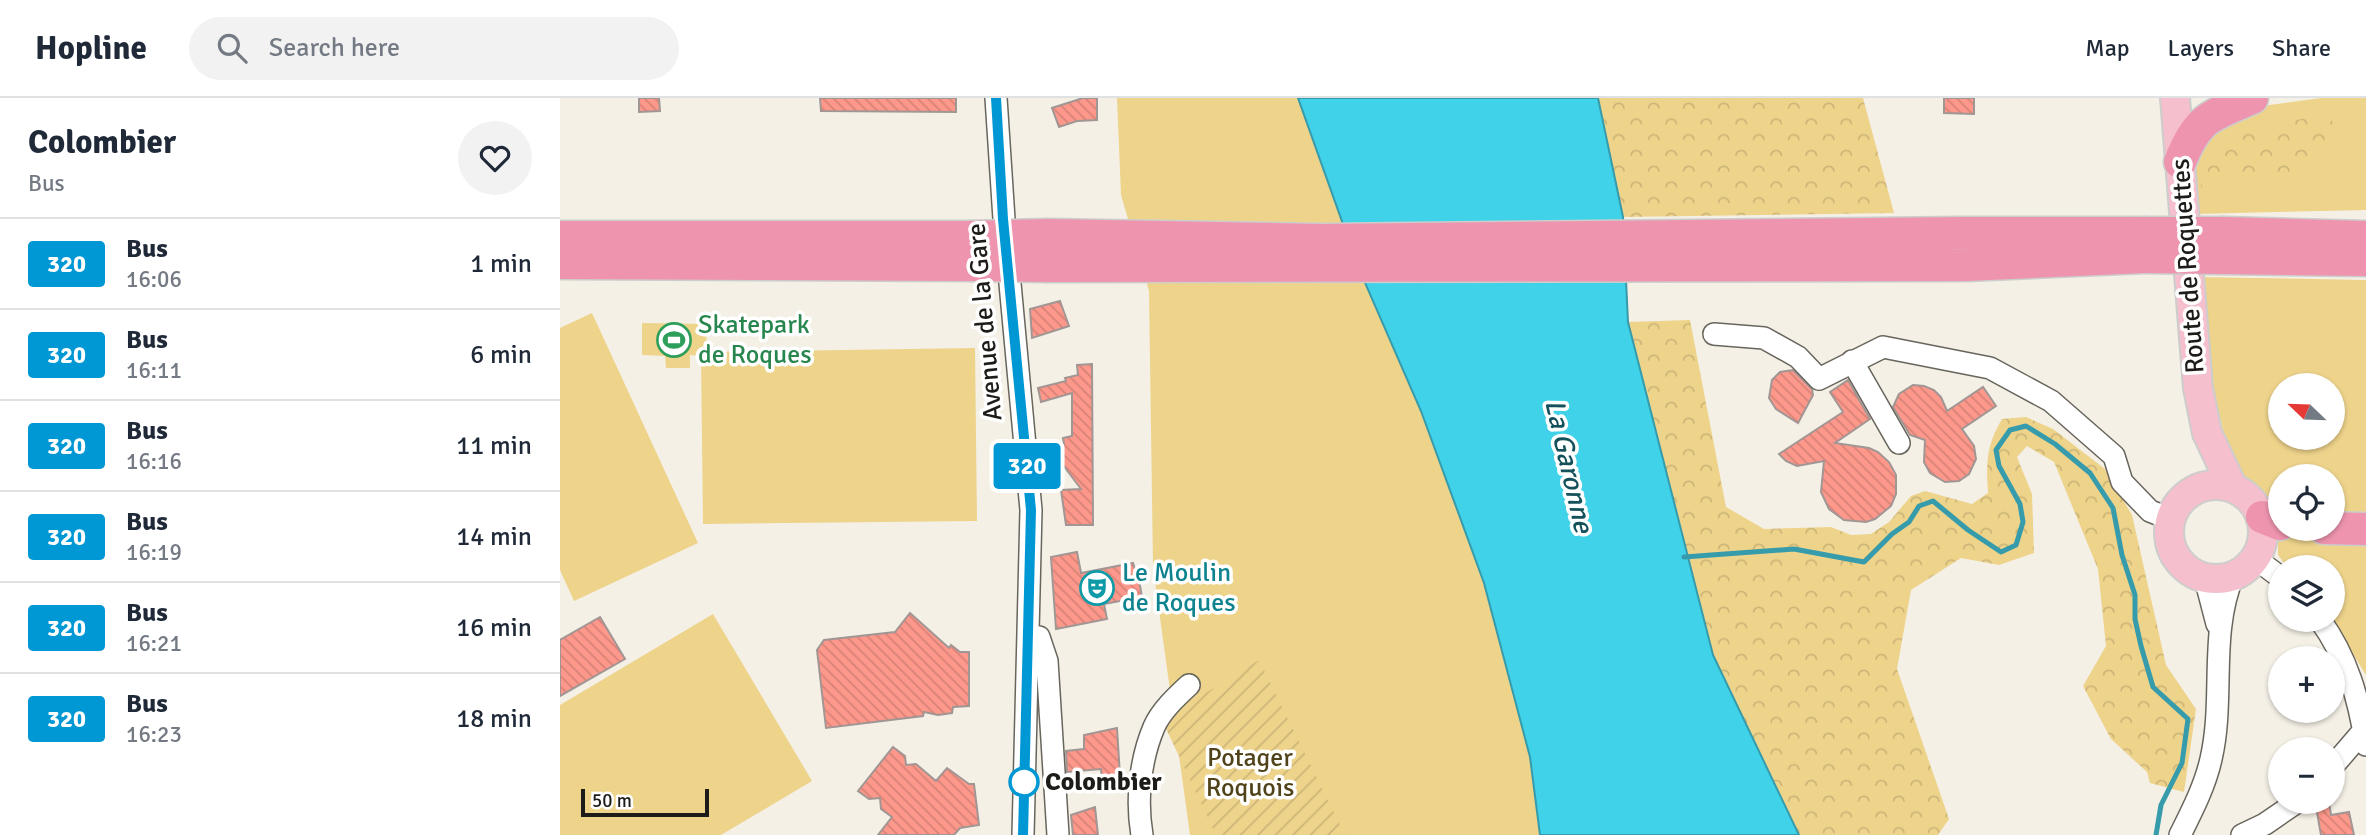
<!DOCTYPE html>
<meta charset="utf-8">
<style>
body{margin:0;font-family:Signika,sans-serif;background:#f2f2f3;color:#1f2937;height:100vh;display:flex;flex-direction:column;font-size:26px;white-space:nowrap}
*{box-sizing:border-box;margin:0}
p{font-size:23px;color:#747a83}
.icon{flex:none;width:38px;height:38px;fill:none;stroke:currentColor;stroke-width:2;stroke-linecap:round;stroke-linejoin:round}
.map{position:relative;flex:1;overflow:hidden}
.side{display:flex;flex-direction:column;background:#fff;width:560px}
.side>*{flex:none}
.badge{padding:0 14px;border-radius:5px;font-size:24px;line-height:46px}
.needle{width:46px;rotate:293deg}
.buttons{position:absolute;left:1708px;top:275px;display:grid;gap:14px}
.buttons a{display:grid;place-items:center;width:77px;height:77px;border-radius:50%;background:#fff;box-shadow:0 2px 5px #0004;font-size:35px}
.scale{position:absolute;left:21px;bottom:18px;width:128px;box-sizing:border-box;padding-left:7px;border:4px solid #1d1c19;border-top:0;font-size:19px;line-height:24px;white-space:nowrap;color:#1d1c19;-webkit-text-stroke:5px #fff;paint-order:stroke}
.map>.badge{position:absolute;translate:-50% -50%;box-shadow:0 0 0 4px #fff}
.round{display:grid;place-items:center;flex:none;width:74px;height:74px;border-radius:37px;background:#f2f2f3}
.summary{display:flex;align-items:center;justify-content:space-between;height:119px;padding:0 28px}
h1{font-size:33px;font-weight:800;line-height:52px}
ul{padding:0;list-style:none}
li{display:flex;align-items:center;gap:21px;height:91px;padding:0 28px;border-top:2px solid #e0e1e3}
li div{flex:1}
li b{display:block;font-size:26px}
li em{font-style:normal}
li .badge{min-width:77px;font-weight:700;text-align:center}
header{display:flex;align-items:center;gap:42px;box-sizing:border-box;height:98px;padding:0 35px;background:#fff;border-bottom:2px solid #e0e1e3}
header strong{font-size:33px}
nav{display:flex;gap:38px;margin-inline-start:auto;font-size:24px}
.search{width:490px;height:63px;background:#f2f2f3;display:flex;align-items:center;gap:18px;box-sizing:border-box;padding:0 24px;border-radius:38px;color:#747a83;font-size:26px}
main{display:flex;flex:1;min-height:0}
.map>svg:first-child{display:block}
</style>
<header>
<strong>Hopline</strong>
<div class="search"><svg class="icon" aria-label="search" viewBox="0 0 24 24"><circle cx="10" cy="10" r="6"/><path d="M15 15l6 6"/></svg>Search here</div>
<nav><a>Map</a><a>Layers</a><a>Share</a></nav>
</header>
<main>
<section class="side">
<div class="summary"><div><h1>Colombier</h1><p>Bus</p></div><a class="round"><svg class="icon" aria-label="heart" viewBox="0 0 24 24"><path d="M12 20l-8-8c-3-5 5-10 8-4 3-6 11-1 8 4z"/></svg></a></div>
<ul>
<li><span class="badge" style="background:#0098d4;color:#fff">320</span><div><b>Bus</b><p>16:06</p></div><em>1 min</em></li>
<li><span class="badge" style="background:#0098d4;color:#fff">320</span><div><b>Bus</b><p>16:11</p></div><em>6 min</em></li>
<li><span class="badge" style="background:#0098d4;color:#fff">320</span><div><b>Bus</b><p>16:16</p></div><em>11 min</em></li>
<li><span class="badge" style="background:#0098d4;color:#fff">320</span><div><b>Bus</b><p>16:19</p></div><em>14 min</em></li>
<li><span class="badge" style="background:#0098d4;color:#fff">320</span><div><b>Bus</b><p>16:21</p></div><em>16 min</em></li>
<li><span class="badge" style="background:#0098d4;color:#fff">320</span><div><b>Bus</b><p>16:23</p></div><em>18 min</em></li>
</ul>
</section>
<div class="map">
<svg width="1806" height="737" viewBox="0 0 1806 737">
<defs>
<pattern id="forest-crowns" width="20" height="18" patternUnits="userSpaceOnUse" patternTransform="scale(1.75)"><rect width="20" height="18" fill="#eed38b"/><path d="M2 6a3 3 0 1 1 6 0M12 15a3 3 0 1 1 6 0" fill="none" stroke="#ccb577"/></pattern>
<pattern id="garden-furrows" width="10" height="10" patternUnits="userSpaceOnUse" patternTransform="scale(1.75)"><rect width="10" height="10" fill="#eed38b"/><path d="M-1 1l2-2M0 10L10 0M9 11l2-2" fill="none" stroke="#ccb577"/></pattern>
<pattern id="building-back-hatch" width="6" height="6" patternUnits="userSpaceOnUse" patternTransform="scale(1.75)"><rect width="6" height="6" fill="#fd988b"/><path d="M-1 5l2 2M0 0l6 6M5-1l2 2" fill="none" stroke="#d88277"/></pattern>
</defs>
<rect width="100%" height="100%" fill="#f4f0e6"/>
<!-- green -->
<path fill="#eed38b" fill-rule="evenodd" d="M557,0H738L799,171L861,313L924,485L970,659L980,737H630L593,469L589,193L561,97Z
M1761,0H1806V112L1635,116L1632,67L1644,38L1695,9Z
M1636,179L1806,182V423L1773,422V378H1720V415L1697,389L1678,376L1670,363L1660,319L1647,288ZM1720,287H1773V340H1720Z
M32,215L138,445L14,503L0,472V230Z
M82,225L146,226L147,254L415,250L417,423L143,426L141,258L130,257V270H106L105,258L82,257Z
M1718,439L1806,440V577L1772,522L1773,469H1727L1718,457Z
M153,516L252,683L161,737H0V607Z"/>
<!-- forest -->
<path fill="url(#forest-crowns)" d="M1038,0H1303L1334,115L1063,119Z
M1759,17L1774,24L1786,42L1730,79L1675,76L1647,98L1641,88L1647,58L1676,35Z
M1130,222L1166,409L1204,431L1271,429L1291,437L1311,436L1329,424L1351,398L1365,393L1412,406L1428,395C1426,365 1426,348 1442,321L1466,319L1493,331L1545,371L1572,417L1606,567L1636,611L1624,694L1590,685L1587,674L1551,641L1523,588L1546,548L1538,471L1494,364L1467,348L1457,359L1472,396L1474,455L1439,467L1401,460L1351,492L1337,571L1389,721L1378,737H1239L1153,557L1068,224Z"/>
<!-- garden -->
<path fill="url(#garden-furrows)" d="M699,562L785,737H656L602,622Z"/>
<!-- water -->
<path fill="#40d2e9" stroke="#369bab" stroke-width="2" d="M738,0H1038L1063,119L1068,224L1153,557L1239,737H980L970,659L924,485L861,313L799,171Z"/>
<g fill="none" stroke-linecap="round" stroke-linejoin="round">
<!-- stream -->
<path stroke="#369bab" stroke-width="5" d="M1124,459L1234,451L1304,464L1332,436L1349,424L1359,408L1373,403L1408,432L1441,454L1456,447L1463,424L1460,406L1439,368L1436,352L1450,332L1466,328L1495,346L1530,375L1553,410L1562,457L1575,497V521L1581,548L1593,589L1628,621L1622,665L1601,707L1596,737"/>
</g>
<!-- building -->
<path fill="url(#building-back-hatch)" stroke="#a19694" stroke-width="2" d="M79,0H99L100,13L79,14Z
M260,0H396V14L261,13Z
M523,0H537V22L517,23L499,29L492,10Z
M1384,0H1414V16L1384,15Z
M500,203L509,228L472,240L470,211Z
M532,266L533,427H506L501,392L521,391L500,363L499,347L504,346L503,340L512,338V295L481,304L478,290L506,283L505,280L518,277L517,267Z
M1233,272L1252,291L1253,297L1238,325L1216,311L1209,300L1212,282L1220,274Z
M1288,282L1310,321L1275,345L1309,350L1318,354L1329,364L1336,377V396L1331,408L1315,421L1306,424L1284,422L1269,411L1261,394L1264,363L1237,368L1226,363L1219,356L1283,314L1270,294Z
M1353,287L1364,288L1374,292L1381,299L1387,313L1423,289L1436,308L1402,331L1414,348L1416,361L1409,376L1399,383L1385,384L1370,375L1364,364L1365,342L1350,337L1333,309L1339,296Z
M517,454L521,475L573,465L575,471H577L582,499L544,506L547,521L496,531L491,459Z
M350,515L389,550L391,547L400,554H409V608L393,609L392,615L378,617L364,614L363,618L266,630L257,552L264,542L335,534Z
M40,519L65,561L0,598V542Z
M557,630L560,678L551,684H542L541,671L507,674L506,653L524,651V637Z
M333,649L345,658L346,667L356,666L376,683L387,670L409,686H414L419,727L400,730L394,737H318L332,719L321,711L320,700L309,701L298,693Z
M1762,704H1769L1771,717L1789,714L1794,737H1761L1756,709Z
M535,709L538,737H513L511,717Z"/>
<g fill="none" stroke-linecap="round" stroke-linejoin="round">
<!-- minor casing -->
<g stroke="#68655d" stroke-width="24">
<path id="minor" d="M436,0L444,121L471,412L463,737
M1154,236L1204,240L1238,259L1259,281L1323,249L1430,270L1491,303L1554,358L1562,384L1590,413L1610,421
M1292,263L1339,345
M1696,461L1720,479
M1645,480L1657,526
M1760,522C1787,559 1799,601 1806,647
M469,537L479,539L487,563L498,737
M1773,668L1804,632
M582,737C576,702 580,662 594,629C601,613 616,599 629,587
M1620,737C1632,713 1645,688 1651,661C1665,601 1649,537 1673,478
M1682,737L1705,726L1737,704"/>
</g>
<!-- major casing -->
<g stroke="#cdcdcc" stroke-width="32">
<path id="major" d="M1615,0L1638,290L1647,335L1672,388
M1609 434a47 47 0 1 1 94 0a47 47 0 1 1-94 0Z"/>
</g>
<!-- highway casing -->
<g stroke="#cdcdcc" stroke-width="35">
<path id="highway" d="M1620,64C1638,18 1650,19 1692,0
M1664,135L1806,139
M488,137L763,142L1403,135H1583
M0,139H409
M1661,160L1806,162
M0,165L410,167
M489,168L1406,167L1584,159
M1702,419L1720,426
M1764,430L1806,431"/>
</g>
<!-- minor -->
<use href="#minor" stroke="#fff" stroke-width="21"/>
<!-- major -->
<use href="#major" stroke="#f5bfce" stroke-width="28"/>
<!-- highway -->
<use href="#highway" stroke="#ee94ae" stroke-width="32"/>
<!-- highway-bridge casing -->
<g stroke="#cdcdcc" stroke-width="35" stroke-linecap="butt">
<path id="highway-bridge" d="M1583,135H1664
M409,139L488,137
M1584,159L1661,160
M410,167L489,168"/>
</g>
<!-- highway-bridge -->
<use href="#highway-bridge" stroke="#ee94ae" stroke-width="32"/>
</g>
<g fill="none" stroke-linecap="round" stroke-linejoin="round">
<!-- line casing -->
<g stroke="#fff" stroke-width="16">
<path id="line" d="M436,0L443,121L471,412L463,737"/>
</g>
<!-- line -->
<use href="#line" stroke="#0098d4" stroke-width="10"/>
</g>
<!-- icons -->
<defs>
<g id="stadium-ring" transform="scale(1.75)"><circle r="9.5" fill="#fff" stroke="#2e9e5b" stroke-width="1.5"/><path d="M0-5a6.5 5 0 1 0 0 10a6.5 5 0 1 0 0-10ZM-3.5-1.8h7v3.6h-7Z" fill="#2e9e5b"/></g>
<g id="theatre-ring" transform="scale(1.75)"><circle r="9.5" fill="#fff" stroke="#0f9aa8" stroke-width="1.5"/><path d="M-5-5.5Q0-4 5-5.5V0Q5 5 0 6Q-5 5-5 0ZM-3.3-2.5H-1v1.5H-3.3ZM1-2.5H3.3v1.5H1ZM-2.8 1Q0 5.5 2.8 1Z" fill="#0f9aa8"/></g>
</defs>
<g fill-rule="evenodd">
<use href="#stadium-ring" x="114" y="242"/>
<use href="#theatre-ring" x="537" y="490"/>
</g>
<!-- markers -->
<circle fill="#fff" stroke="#0098d4" stroke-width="3.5" cx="464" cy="684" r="14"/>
<g text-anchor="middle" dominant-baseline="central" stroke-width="7" stroke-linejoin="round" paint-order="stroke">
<!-- street labels -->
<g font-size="26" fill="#1d1c19" stroke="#fff">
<text transform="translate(1628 168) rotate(-94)">Route de Roquettes</text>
<text transform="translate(425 224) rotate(-95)">Avenue de la Gare</text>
</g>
<!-- leisure labels -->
<g font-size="26" fill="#27864d" stroke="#fff" text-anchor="start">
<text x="138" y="227">Skatepark<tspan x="138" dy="30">de Roques</tspan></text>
</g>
<!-- culture labels -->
<g font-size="26" fill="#0d838f" stroke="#fff" text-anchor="start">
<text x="562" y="475">Le Moulin<tspan x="562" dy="30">de Roques</tspan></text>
</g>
<!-- park labels -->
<g font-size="26" fill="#514319" stroke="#fff">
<text x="690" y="660">Potager<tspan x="690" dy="30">Roquois</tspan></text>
</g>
<!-- stop labels -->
<g font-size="26" font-weight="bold" fill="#1d1c19" stroke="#fff" text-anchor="start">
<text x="485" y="684">Colombier</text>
</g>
<!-- water labels -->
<g font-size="28" font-style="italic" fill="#14515a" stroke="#fff">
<text transform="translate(1009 368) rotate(77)">La Garonne</text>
</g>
</g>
</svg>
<div class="buttons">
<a><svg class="needle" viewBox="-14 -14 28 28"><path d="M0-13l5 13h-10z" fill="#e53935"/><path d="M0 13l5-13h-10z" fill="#747a83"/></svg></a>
<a><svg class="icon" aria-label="locate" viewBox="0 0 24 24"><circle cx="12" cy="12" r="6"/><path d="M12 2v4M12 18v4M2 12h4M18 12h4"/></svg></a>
<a><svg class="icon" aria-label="layers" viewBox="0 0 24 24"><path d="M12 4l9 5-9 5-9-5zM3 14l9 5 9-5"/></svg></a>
<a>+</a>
<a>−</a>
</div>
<div class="scale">50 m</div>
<b class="badge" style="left:467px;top:368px;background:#0098d4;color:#fff">320</b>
</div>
</main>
